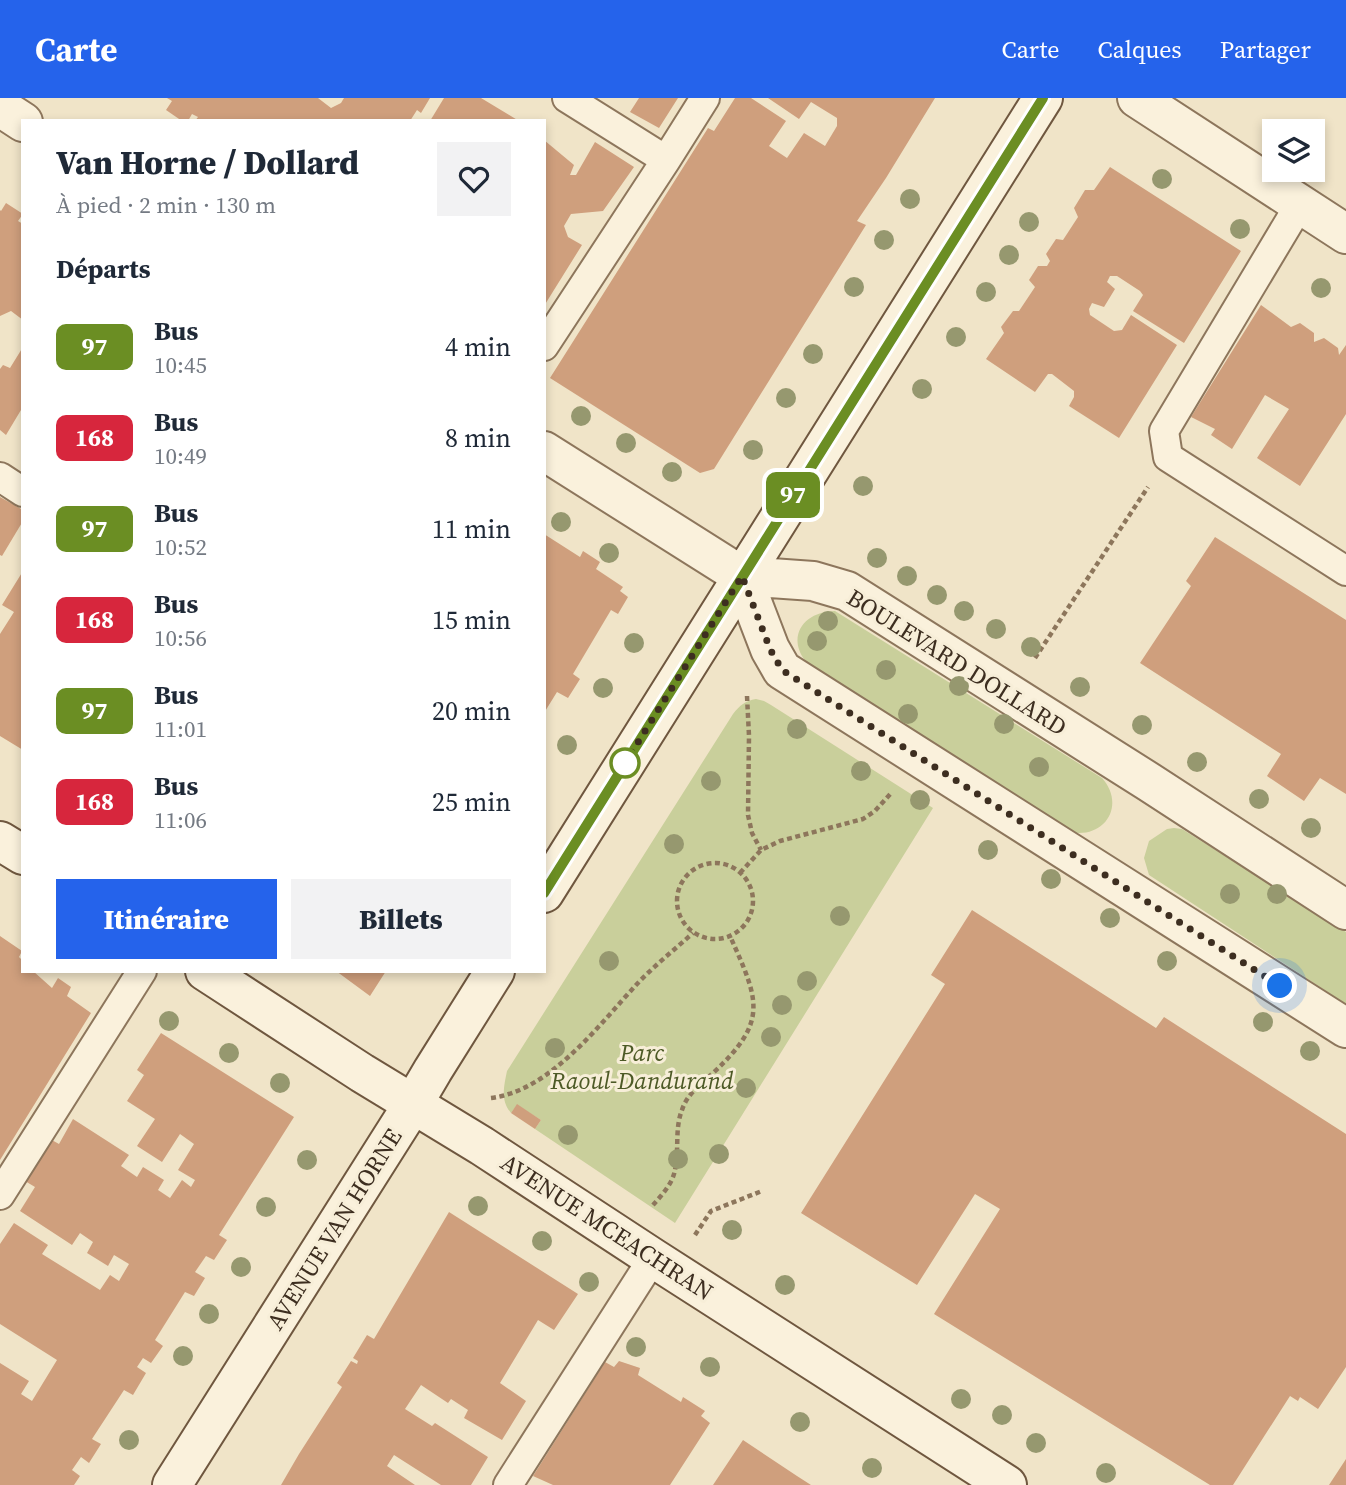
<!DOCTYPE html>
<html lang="fr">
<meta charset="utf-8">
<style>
body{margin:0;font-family:"Source Serif 4",serif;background:#f2f2f3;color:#1f2937;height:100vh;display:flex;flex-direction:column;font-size:26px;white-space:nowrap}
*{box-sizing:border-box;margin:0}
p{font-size:23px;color:#747a83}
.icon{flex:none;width:38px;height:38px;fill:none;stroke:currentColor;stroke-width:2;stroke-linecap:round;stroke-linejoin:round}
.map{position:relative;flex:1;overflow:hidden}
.details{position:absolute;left:21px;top:21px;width:525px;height:854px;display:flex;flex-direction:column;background:#fff;border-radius:0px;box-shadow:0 4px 10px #0003}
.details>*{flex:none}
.badge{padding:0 14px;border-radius:10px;font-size:24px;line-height:46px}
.tools{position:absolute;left:1262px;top:21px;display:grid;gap:14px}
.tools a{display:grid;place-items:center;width:63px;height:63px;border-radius:0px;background:#fff;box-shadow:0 4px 10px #0003;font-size:35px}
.you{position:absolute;width:35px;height:35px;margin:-18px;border:5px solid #fff;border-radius:50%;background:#1a73e8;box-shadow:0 0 0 10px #1a73e833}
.map>.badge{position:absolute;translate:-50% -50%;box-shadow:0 0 0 4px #fff}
h2{padding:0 35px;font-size:26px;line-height:63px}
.round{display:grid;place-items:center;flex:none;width:74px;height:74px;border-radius:0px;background:#f2f2f3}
.summary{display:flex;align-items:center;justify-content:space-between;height:119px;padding:0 35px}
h1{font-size:33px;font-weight:800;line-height:52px}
.cta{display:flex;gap:14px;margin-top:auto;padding:14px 35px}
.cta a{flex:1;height:80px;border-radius:0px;background:#2563eb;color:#fff;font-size:28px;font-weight:800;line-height:80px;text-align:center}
.cta a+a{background:#f2f2f3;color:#1f2937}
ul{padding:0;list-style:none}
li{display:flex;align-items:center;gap:21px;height:91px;padding:0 35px}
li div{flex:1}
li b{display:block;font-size:26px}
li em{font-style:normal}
li .badge{min-width:77px;font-weight:700;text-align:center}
header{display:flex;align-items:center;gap:42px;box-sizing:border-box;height:98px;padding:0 35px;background:#2563eb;color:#fff}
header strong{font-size:33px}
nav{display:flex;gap:38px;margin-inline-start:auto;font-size:24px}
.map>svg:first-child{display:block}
</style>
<header>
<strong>Carte</strong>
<nav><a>Carte</a><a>Calques</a><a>Partager</a></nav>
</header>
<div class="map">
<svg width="1346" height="1387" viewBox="0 0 1346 1387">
<rect width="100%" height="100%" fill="#f0e4c8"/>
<!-- green -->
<path fill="#c9cf9b" d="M835,513L1102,680C1126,707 1105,741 1070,734L806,564C785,537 806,513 835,513Z
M756,601L764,603L771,607L933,710L675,1125L535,1031L541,1022L517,1007L511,1015C500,1002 504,988 507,973L733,616C740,607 745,603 756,601Z
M1174,730L1182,731L1346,834V906L1149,777L1144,760L1149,743L1167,731Z"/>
<!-- building -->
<path fill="#cf9f7d" d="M167,0H318L331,10L341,5L344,0H430L421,15L417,12L410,23H195L198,19L192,16L188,23H182L166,12L172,3Z
M444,0H481L519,23H430Z
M639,0H678L659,30L630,14Z
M735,0H751L786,23L769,48L787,60L804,35L825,48L837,28V20L811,4L799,21L768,0H935L886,80L857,123L866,127L714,371L700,375L550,280L708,30L714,33Z
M544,42L574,67L570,77H576L595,44L634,69L603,113L571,116L564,128L568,139L582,147L544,208Z
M1110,69L1241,153L1184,245L1133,213L1143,197L1140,193L1117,178H1110L1107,184L1115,191L1104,209L1092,205L1089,211L1090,217L1114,233L1122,232L1131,217L1177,247L1119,340L1069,308L1074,299V293L1052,276H1048L1035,294L986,261L1004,235L1001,229L1013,213H1019L1035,189L1029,182L1038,168H1047L1050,163L1046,156L1056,141L1063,142L1078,119L1074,110L1085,92H1094Z
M6,105L23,116L18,123L23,126V222L11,213L0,218V112L1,113Z
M1261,207L1291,229L1300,225L1314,235V244L1324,240L1338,250L1339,257L1346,247V316L1300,388L1257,360L1289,311L1265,297L1232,351L1211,337L1215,331L1191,319Z
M23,249V314L21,312L6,337L0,332V271L3,267L10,270Z
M0,399L23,412V423L2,458L0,457Z
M544,436L580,459L583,453L600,464L596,471L623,489L620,493L628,499L618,516L611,512L573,576L580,581L568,600L557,594L544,615Z
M1215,439L1346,522V696L1320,680L1304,703L1267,678L1281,656L1140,565L1191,488L1186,483Z
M23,473V652L0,638V536L14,514L2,507Z
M972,812L1156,930L1164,919L1346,1036V1269L1318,1311L1300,1299L1298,1303L1290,1298L1233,1387H1210L934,1216L1000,1111L975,1096L917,1187L801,1115L945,886L931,877Z
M0,838L22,853L19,859L23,863V873H33L52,890L58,880L71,889L67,898L91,915L0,1062Z
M336,873H386L370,898Z
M161,935L294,1019L219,1137L227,1142L214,1162L206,1158L195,1174L205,1180L194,1198L185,1194L155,1242L163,1248L151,1265L143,1260L137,1269L146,1275L133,1297L124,1292L92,1341L101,1346L89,1365L81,1359L72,1372L80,1378L74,1387H0V1265L29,1283L21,1296L32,1303L57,1262L0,1226V1146L14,1125L48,1147L42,1156L100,1192L110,1177L119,1183L129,1166L114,1157L108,1168L87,1155L93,1144L80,1135L72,1147L20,1113L35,1089L25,1083L50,1041L59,1046L73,1021L129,1057L121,1068L137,1079L143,1069L164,1082L158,1092L170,1100L182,1082L191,1089L195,1082L178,1072L194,1046L180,1036L162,1064L137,1048L155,1021L127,1003L144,977L137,972Z
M517,1006L541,1022L535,1031L511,1015Z
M449,1114L578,1196L554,1232L538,1222L500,1285L526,1303L502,1342L464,1320L468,1312L451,1301L448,1305L421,1287L405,1311L432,1328L435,1325L488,1359L471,1387H441L394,1357L387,1368L415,1387H281L299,1356L342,1289L337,1285L351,1263L357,1266L358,1263L353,1260L367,1237L374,1241Z
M619,1263L640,1270L638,1277L681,1304L683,1299L705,1313L701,1318L710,1325L670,1387H553L533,1378L605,1264L614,1269Z
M743,1342L797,1378L811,1387H713Z
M1346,1361V1387H1329Z"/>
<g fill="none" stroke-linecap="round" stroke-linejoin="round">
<!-- lane casing -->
<g stroke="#8d765c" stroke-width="32">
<path id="lane" d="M567,0L666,62
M1300,106L1164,333L1168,359L1346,473
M544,248L666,62L705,0
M0,379L23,394
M0,1097L142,873
M508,1387L653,1160"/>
</g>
<!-- street casing -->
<g stroke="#8d765c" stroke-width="42">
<path id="street" d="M1137,0L1346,136
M0,9L23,24
M544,353L742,478L813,483L847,493L1149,684L1346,812
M742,478L770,551L782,572L1346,930"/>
</g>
<!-- secondary casing -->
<g stroke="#6f573f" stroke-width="42">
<path id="secondary" d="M0,743L23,757
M544,795L1043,0
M205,873L362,975L482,1048L653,1160L1007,1387
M172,1387L413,1006L433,972L495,873"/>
</g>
<!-- path -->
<path stroke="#8d765c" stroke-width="4.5" stroke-dasharray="5 3.5" stroke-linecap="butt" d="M1035,560L1148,389
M747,598L749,638L748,717L752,735L761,752
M677 803a38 38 0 1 1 76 0a38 38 0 1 1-76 0Z
M740,775L761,752L780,743L863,721L875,713L892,694
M491,1000C550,993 599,927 637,886C654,868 674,852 693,835
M653,1107C661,1098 671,1087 674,1076C680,1055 674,1032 682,1012C687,996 701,986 713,975C769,923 759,903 730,838
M695,1137L711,1113L762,1093"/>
<!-- lane -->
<use href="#lane" stroke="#faf1dc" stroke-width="28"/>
<!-- street -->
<use href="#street" stroke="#faf1dc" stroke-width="38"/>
<!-- secondary -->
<use href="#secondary" stroke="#faf1dc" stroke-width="38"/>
</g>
<!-- trees -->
<g fill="#96986f">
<circle cx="1162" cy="81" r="10"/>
<circle cx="910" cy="101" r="10"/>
<circle cx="1029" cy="124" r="10"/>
<circle cx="1240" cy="131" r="10"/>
<circle cx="884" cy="142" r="10"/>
<circle cx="1009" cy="157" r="10"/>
<circle cx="854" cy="189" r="10"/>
<circle cx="1321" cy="190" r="10"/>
<circle cx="986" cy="194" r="10"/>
<circle cx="956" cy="239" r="10"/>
<circle cx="813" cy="256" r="10"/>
<circle cx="922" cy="291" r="10"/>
<circle cx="786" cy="300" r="10"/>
<circle cx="581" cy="318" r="10"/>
<circle cx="626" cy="345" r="10"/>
<circle cx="753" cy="352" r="10"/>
<circle cx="672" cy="374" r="10"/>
<circle cx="863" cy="388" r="10"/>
<circle cx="561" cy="424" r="10"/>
<circle cx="609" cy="455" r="10"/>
<circle cx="877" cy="460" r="10"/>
<circle cx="907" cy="478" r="10"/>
<circle cx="937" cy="497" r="10"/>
<circle cx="964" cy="513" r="10"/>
<circle cx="828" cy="523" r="10"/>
<circle cx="996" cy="531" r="10"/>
<circle cx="817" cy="543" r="10"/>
<circle cx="634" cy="545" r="10"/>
<circle cx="1031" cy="549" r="10"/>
<circle cx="886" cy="572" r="10"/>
<circle cx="959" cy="588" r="10"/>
<circle cx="1080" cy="589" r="10"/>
<circle cx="603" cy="590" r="10"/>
<circle cx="908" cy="616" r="10"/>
<circle cx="1004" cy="626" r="10"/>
<circle cx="1142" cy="627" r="10"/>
<circle cx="797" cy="631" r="10"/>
<circle cx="567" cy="647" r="10"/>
<circle cx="1197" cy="664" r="10"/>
<circle cx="1039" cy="669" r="10"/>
<circle cx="861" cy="673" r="10"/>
<circle cx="711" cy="683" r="10"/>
<circle cx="1259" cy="701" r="10"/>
<circle cx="920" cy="702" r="10"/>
<circle cx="1311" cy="730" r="10"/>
<circle cx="674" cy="746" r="10"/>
<circle cx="988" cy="752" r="10"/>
<circle cx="1051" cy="781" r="10"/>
<circle cx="1230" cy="796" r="10"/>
<circle cx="1277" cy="796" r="10"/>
<circle cx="840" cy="818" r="10"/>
<circle cx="1110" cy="820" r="10"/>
<circle cx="609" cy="863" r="10"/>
<circle cx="1167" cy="863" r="10"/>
<circle cx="807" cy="883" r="10"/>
<circle cx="782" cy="907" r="10"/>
<circle cx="169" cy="923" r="10"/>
<circle cx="1263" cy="924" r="10"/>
<circle cx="771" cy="939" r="10"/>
<circle cx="555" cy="950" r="10"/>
<circle cx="1310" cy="953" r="10"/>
<circle cx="229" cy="955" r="10"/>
<circle cx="280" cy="985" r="10"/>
<circle cx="746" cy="990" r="10"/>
<circle cx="568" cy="1037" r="10"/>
<circle cx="719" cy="1056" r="10"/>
<circle cx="678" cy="1061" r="10"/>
<circle cx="307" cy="1062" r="10"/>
<circle cx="478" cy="1108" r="10"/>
<circle cx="266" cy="1109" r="10"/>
<circle cx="732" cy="1132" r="10"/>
<circle cx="542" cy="1143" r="10"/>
<circle cx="241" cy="1169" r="10"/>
<circle cx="589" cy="1184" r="10"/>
<circle cx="785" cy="1187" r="10"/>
<circle cx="209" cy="1216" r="10"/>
<circle cx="636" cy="1249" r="10"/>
<circle cx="183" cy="1258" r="10"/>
<circle cx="710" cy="1269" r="10"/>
<circle cx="961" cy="1301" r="10"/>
<circle cx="1002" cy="1317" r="10"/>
<circle cx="800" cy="1324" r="10"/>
<circle cx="129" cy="1342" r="10"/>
<circle cx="1036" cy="1345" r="10"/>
<circle cx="872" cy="1370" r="10"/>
<circle cx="1106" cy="1375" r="10"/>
</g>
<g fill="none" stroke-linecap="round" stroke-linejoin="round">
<!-- line casing -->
<g stroke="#fff" stroke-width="16">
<path id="line" d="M544,795L1043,0"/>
</g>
<!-- line -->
<use href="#line" stroke="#6b8e23" stroke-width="10"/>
<!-- walk -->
<path stroke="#3d2e20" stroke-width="7" stroke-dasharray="0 12.6" d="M625,665L742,478L770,551L782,572L1280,888"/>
</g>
<!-- markers -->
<circle fill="#fff" stroke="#6b8e23" stroke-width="3.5" cx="625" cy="665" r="14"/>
<g text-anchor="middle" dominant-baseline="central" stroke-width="6" stroke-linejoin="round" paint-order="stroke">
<!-- street labels -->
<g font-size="24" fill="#3d2e20" stroke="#f7eed8">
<text transform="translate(957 564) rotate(32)">BOULEVARD DOLLARD</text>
<text transform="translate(607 1129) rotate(33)">AVENUE MCEACHRAN</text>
<text transform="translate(334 1131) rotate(-58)">AVENUE VAN HORNE</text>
</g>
<!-- park labels -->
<g font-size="24" font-style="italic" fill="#4d5a26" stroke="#f7eed8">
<text x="642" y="954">Parc<tspan x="642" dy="28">Raoul-Dandurand</tspan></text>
</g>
</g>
</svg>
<div class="tools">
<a><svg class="icon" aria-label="layers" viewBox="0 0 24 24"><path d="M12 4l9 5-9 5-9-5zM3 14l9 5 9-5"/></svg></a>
</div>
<div class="you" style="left:1280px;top:888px"></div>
<b class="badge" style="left:793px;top:397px;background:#6b8e23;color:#fff">97</b>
<section class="details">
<div class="summary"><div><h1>Van Horne / Dollard</h1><p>À pied · 2 min · 130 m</p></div><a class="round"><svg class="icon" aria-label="heart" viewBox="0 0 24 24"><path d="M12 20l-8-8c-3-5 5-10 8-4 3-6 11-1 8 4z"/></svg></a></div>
<h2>Départs</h2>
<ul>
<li><span class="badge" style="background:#6b8e23;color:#fff">97</span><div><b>Bus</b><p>10:45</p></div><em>4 min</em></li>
<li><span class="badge" style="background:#d7263d;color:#fff">168</span><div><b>Bus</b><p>10:49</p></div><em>8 min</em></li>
<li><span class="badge" style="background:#6b8e23;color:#fff">97</span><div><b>Bus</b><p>10:52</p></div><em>11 min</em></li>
<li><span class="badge" style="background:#d7263d;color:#fff">168</span><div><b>Bus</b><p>10:56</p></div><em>15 min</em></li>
<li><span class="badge" style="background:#6b8e23;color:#fff">97</span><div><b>Bus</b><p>11:01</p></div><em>20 min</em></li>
<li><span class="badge" style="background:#d7263d;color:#fff">168</span><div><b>Bus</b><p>11:06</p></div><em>25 min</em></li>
</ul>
<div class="cta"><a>Itinéraire</a><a>Billets</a></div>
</section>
</div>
